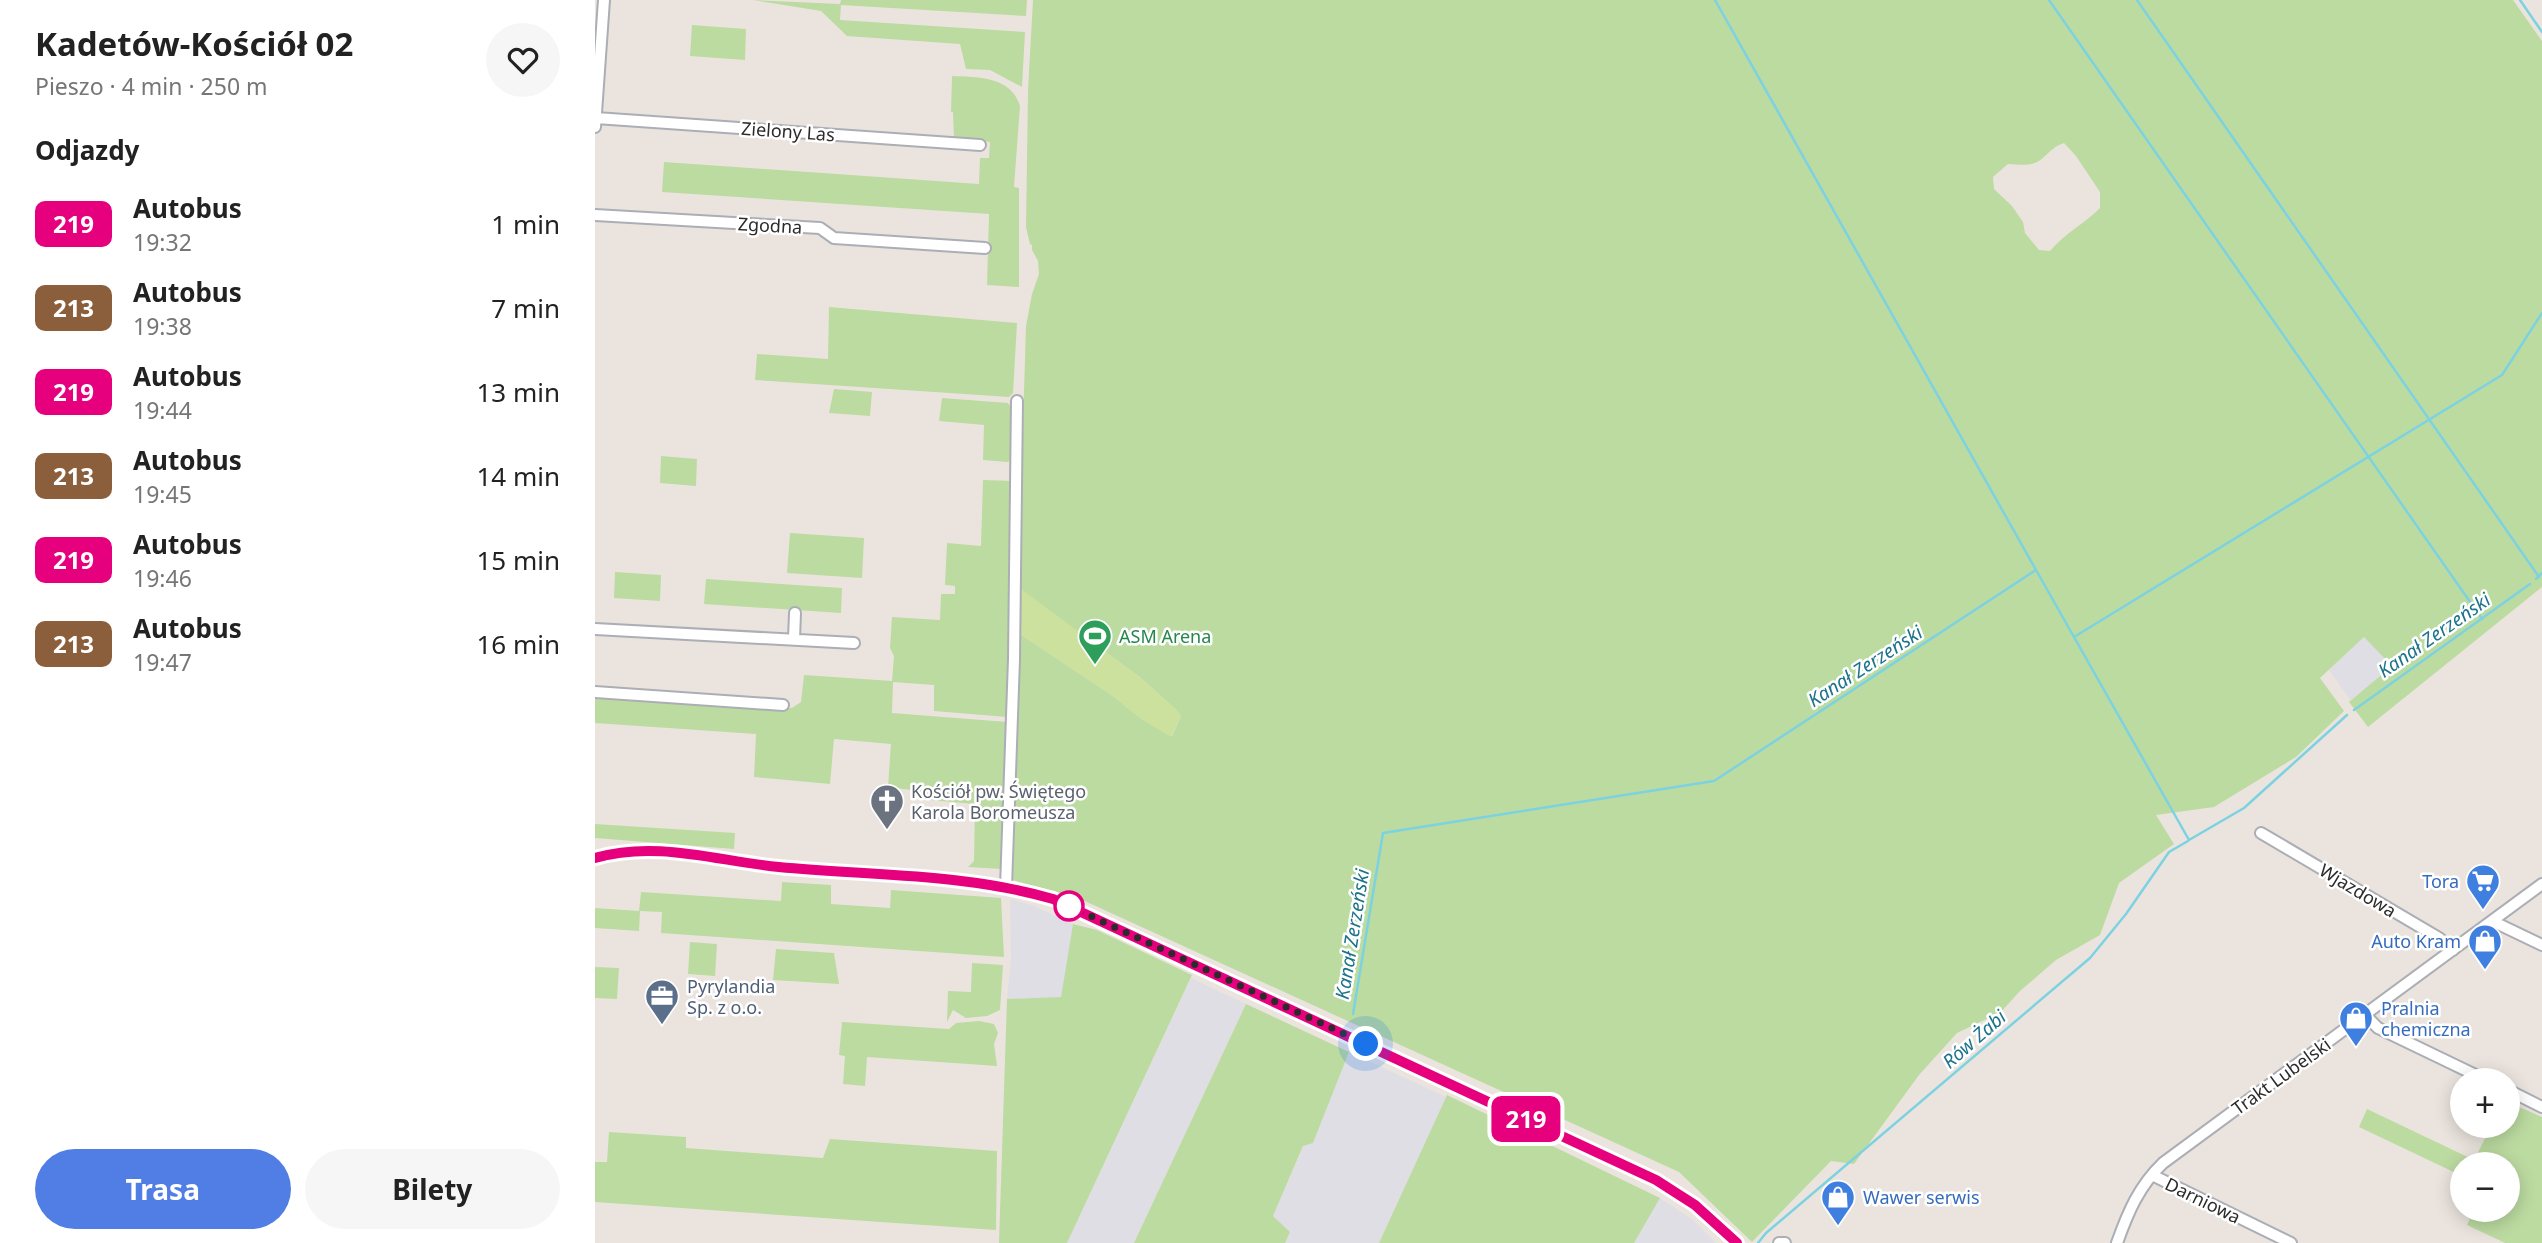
<!DOCTYPE html>
<html lang="pl">
<meta charset="utf-8">
<style>
body{margin:0;font-family:"Noto Sans",sans-serif;background:#f6f6f6;color:#222;height:100vh;display:flex;flex-direction:column;font-size:26px;white-space:nowrap}
*{box-sizing:border-box;margin:0}
p{font-size:23px;color:#767676}
.icon{flex:none;width:38px;height:38px;fill:none;stroke:currentColor;stroke-width:2;stroke-linecap:round;stroke-linejoin:round}
.map{position:relative;flex:1;overflow:hidden}
.panel{display:flex;flex-direction:column;background:#fff;width:595px}
.panel>*{flex:none}
.badge{padding:0 14px;border-radius:10px;font-size:24px;line-height:46px}
.tools{position:absolute;left:1855px;top:1068px;display:grid;gap:14px}
.tools a{display:grid;place-items:center;width:70px;height:70px;border-radius:50%;background:#fff;box-shadow:0 4px 18px #0003;font-size:35px}
.you{position:absolute;width:35px;height:35px;margin:-18px;border:5px solid #fff;border-radius:50%;background:#1a73e8;box-shadow:0 0 0 10px #1a73e833}
.map>.badge{position:absolute;translate:-50% -50%;box-shadow:0 0 0 4px #fff}
h2{padding:0 35px;font-size:26px;line-height:63px}
.round{display:grid;place-items:center;flex:none;width:74px;height:74px;border-radius:37px;background:#f6f6f6}
.headline{display:flex;align-items:center;justify-content:space-between;height:119px;padding:0 35px}
h1{font-size:33px;font-weight:700;line-height:52px}
.action{display:flex;gap:14px;margin-top:auto;padding:14px 35px}
.action a{flex:1;height:80px;border-radius:42px;background:#517ee5;color:#fff;font-size:28px;font-weight:700;line-height:80px;text-align:center}
.action a+a{background:#f6f6f6;color:#222}
ul{padding:0;list-style:none}
li{display:flex;align-items:center;gap:21px;height:84px;padding:0 35px}
li div{flex:1}
li b{display:block;font-size:26px}
li em{font-style:normal}
li .badge{min-width:77px;font-weight:700;text-align:center}
main{display:flex;flex:1;min-height:0}
.map>svg:first-child{display:block}
</style>
<main>
<section class="panel">
<div class="headline"><div><h1>Kadetów-Kościół 02</h1><p>Pieszo · 4 min · 250 m</p></div><a class="round"><svg class="icon" aria-label="heart" viewBox="0 0 24 24"><path d="M12 20l-8-8c-3-5 5-10 8-4 3-6 11-1 8 4z"/></svg></a></div>
<h2>Odjazdy</h2>
<ul>
<li><span class="badge" style="background:#e6007e;color:#fff">219</span><div><b>Autobus</b><p>19:32</p></div><em>1 min</em></li>
<li><span class="badge" style="background:#8b5e3c;color:#fff">213</span><div><b>Autobus</b><p>19:38</p></div><em>7 min</em></li>
<li><span class="badge" style="background:#e6007e;color:#fff">219</span><div><b>Autobus</b><p>19:44</p></div><em>13 min</em></li>
<li><span class="badge" style="background:#8b5e3c;color:#fff">213</span><div><b>Autobus</b><p>19:45</p></div><em>14 min</em></li>
<li><span class="badge" style="background:#e6007e;color:#fff">219</span><div><b>Autobus</b><p>19:46</p></div><em>15 min</em></li>
<li><span class="badge" style="background:#8b5e3c;color:#fff">213</span><div><b>Autobus</b><p>19:47</p></div><em>16 min</em></li>
</ul>
<div class="action"><a>Trasa</a><a>Bilety</a></div>
</section>
<div class="map">
<svg width="1947" height="1243" viewBox="0 0 1947 1243">
<rect width="100%" height="100%" fill="#ebe4de"/>
<!-- industrial -->
<path fill="#dfdee4" d="M1770,636L1798,666L1756,701L1734,670Z
M415,899L437,905L478,924L466,998L412,999L416,958Z
M596,978L651,1004L539,1243H472Z
M754,1052L851,1097L784,1243H690L695,1232L678,1216L709,1145L718,1143Z
M1065,1198L1098,1220L1121,1243H1039Z"/>
<!-- green -->
<path fill="#bcdba1" fill-rule="evenodd" d="M158,0L245,4L246,0H432L431,16L246,5L245,20L430,32L427,87L395,70L371,69L365,44L252,36L226,11Z
M438,0H1918L1947,41V587L1773,727L1754,702L1797,666L1769,637L1725,678L1749,711L1701,757L1619,807L1561,815L1579,844L1524,883L1505,935L1461,960L1425,991L1406,1012L1362,1033L1324,1075L1259,1164L1236,1161L1157,1242L1084,1172L483,898L414,879L431,326L437,294L444,274L443,261L437,250V245L435,244L431,227L433,90ZM1469,143L1481,156L1505,192V208C1489,224 1470,233 1455,251L1444,250L1430,233L1428,222L1417,206L1399,189L1398,177L1413,164C1427,165 1440,167 1450,156C1457,150 1460,146 1469,143ZM426,590L546,678L581,710L586,716L577,736L548,720L518,696L425,634Z
M97,25L151,29L150,60L95,56Z
M357,76C382,77 416,76 425,106L419,187L424,188V287L392,285L394,214L67,192L69,162L384,184L385,158H394L395,142L359,139L358,112H356Z
M234,307L422,323L418,393L414,397L160,380L162,354L233,359Z
M239,389L277,392L275,416L234,413Z
M347,398L413,403L419,412V456L413,462L388,460L389,425L344,421Z
M66,456L102,459L101,486L65,483Z
M388,480L418,481L412,717L339,711V685L298,682L297,713L412,722L407,869L373,867L379,861L380,804L324,799V791L293,787L296,744L239,739L235,784L159,777L161,734L0,723V697L197,708L206,702L209,675L297,681L299,656L295,648L297,617L345,620L346,594H360V586L350,585L352,543L386,546Z
M195,533L269,538L267,578L192,573Z
M20,572L66,575L65,601L19,598Z
M111,579L247,588L246,613L109,604Z
M0,824L140,833L139,849L0,838Z
M187,882L236,885V904L295,908L296,890L406,898L409,957L66,933L67,912L45,911L44,931L0,928V908L44,911L46,892L186,901Z
M478,924L502,930L597,975L472,1243H404L412,999L466,997Z
M95,942L122,944L120,976L93,974Z
M181,949L239,953L244,984L178,980Z
M377,963L408,965L405,1010L392,1016L371,1018L358,1010L352,1022L353,991L376,992Z
M0,967L24,968L22,999L0,998Z
M651,1004L754,1052L718,1143L708,1146L678,1216L695,1232L690,1243H539Z
M384,1021L399,1024L403,1033L399,1044L402,1066L272,1057L270,1086L248,1084L250,1056L244,1055L247,1022L354,1029L361,1023Z
M852,1095L1065,1198L1039,1243H784Z
M1913,1102L1947,1117V1243H1910L1872,1225L1879,1209H1913V1164H1867V1176L1764,1127L1772,1109L1879,1160L1897,1125H1913Z
M14,1132L91,1137V1148L228,1158L235,1139L402,1151L401,1230L0,1202V1162H12Z"/>
<!-- pitch -->
<path fill="#cce19e" d="M426,589L546,678L582,710L586,716L576,737L548,720L518,696L425,634Z"/>
<g fill="none" stroke-linecap="round" stroke-linejoin="round">
<!-- stream -->
<path stroke="#7dd2e1" stroke-width="2.5" d="M1120,0L1441,570
M1454,0L1887,619
M1542,0L1944,577
M1925,0L1947,32
M1941,579L1947,573
M1479,637L1907,375L1947,313
M1759,710L1935,584
M758,1014L788,833L1119,781L1441,570L1594,840L1649,808L1752,715
M1163,1243L1171,1233L1495,958L1531,914L1574,852L1593,841"/>
<!-- minor casing -->
<g stroke="#abaeb5" stroke-width="14">
<path id="minor" d="M1,118L385,145
M0,127L9,0
M0,215L225,228L239,238L390,248
M0,629L259,643
M199,639L200,613
M0,692L188,705
M1666,833L1844,938L1858,950
M0,858C61,840 122,861 184,867C275,876 369,873 458,899L1061,1180L1100,1205L1142,1243
M411,887L419,659L422,401
M1897,921L1947,945
M1770,1015L1783,1028L1891,1080
M1913,1090L1947,1107
M1557,1175L1696,1243
M1184,1243H1190
M1522,1243C1533,1212 1544,1186 1568,1163L1947,884"/>
</g>
<!-- minor -->
<use href="#minor" stroke="#fff" stroke-width="10"/>
</g>
<g fill="none" stroke-linecap="round" stroke-linejoin="round">
<!-- line casing -->
<g stroke="#fff" stroke-width="16">
<path id="line" d="M0,858C61,840 122,861 184,867C275,876 369,873 458,899L1061,1180L1100,1205L1142,1243"/>
</g>
<!-- line -->
<use href="#line" stroke="#e6007e" stroke-width="10"/>
<!-- walk -->
<path stroke="#2b2b2b" stroke-width="7" stroke-dasharray="0 12.6" d="M474,906L771,1044"/>
</g>
<!-- icons -->
<defs>
<g id="stadium-pin" transform="scale(1.75)"><path d="M0 17L-7.5 6A9.5 9.5 0 1 1 7.5 6Z" fill="#2e9e5b" stroke="#fff"/><path d="M0-5a6.5 5 0 1 0 0 10a6.5 5 0 1 0 0-10ZM-3.5-1.8h7v3.6h-7Z" fill="#fff"/></g>
<g id="church-pin" transform="scale(1.75)"><path d="M0 17L-7.5 6A9.5 9.5 0 1 1 7.5 6Z" fill="#6b7280" stroke="#fff"/><path d="M-1.2-6h2.4v3.5h3.3v2.4h-3.3V6h-2.4V-.1h-3.3v-2.4h3.3Z" fill="#fff"/></g>
<g id="supermarket-pin" transform="scale(1.75)"><path d="M0 17L-7.5 6A9.5 9.5 0 1 1 7.5 6Z" fill="#3f7fe0" stroke="#fff"/><path d="M-6-5.5h2.5l.6 2H6L4.5 2H-2.5L-4.4-4H-6ZM-1.5 3.2a1.3 1.3 0 1 0 .1 0ZM3 3.2a1.3 1.3 0 1 0 .1 0Z" fill="#fff"/></g>
<g id="shop-pin" transform="scale(1.75)"><path d="M0 17L-7.5 6A9.5 9.5 0 1 1 7.5 6Z" fill="#3f7fe0" stroke="#fff"/><path d="M-5-2.5h2.3a2.7 3.5 0 0 1 5.4 0H5L5.5 6h-11ZM-1.5-2.5h3a1.5 2.3 0 0 0-3 0Z" fill="#fff"/></g>
<g id="office-pin" transform="scale(1.75)"><path d="M0 17L-7.5 6A9.5 9.5 0 1 1 7.5 6Z" fill="#5c6f8a" stroke="#fff"/><path d="M-6-3h4V-5.5h4V-3h4V5H-6ZM-1-4.5V-3h2v-1.5ZM-6 0V1H6V0Z" fill="#fff"/></g>
</defs>
<g fill-rule="evenodd">
<use href="#stadium-pin" x="500" y="636"/>
<use href="#church-pin" x="292" y="801"/>
<use href="#supermarket-pin" x="1888" y="881"/>
<use href="#shop-pin" x="1890" y="941"/>
<use href="#office-pin" x="67" y="996"/>
<use href="#shop-pin" x="1761" y="1018"/>
<use href="#shop-pin" x="1243" y="1197"/>
</g>
<!-- markers -->
<circle fill="#fff" stroke="#e6007e" stroke-width="3.5" cx="474" cy="906" r="14"/>
<g text-anchor="middle" dominant-baseline="central" stroke-width="5" stroke-linejoin="round" paint-order="stroke">
<!-- street labels -->
<g font-size="18" fill="#2b2b2b" stroke="#fff">
<text transform="translate(193 131) rotate(4)">Zielony Las</text>
<text transform="translate(175 225) rotate(3)">Zgodna</text>
<text transform="translate(1763 890) rotate(31)">Wjazdowa</text>
<text transform="translate(1686 1076) rotate(-36)">Trakt Lubelski</text>
<text transform="translate(1608 1200) rotate(26)">Darniowa</text>
</g>
<!-- leisure labels -->
<g font-size="18" fill="#27864d" stroke="#fff" text-anchor="start">
<text x="524" y="636">ASM Arena</text>
</g>
<!-- worship labels -->
<g font-size="18" fill="#5b616d" stroke="#fff" text-anchor="start">
<text x="316" y="791">Kościół pw. Świętego<tspan x="316" dy="21">Karola Boromeusza</tspan></text>
</g>
<!-- shop labels -->
<g font-size="18" fill="#366cbe" stroke="#fff" text-anchor="end">
<text x="1864" y="881">Tora</text>
<text x="1866" y="941">Auto Kram</text>
<text x="1786" y="1008" text-anchor="start">Pralnia<tspan x="1786" dy="21">chemiczna</tspan></text>
<text x="1268" y="1197" text-anchor="start">Wawer serwis</text>
</g>
<!-- service labels -->
<g font-size="18" fill="#4e5e75" stroke="#fff" text-anchor="start">
<text x="92" y="986">Pyrylandia<tspan x="92" dy="21">Sp. z o.o.</tspan></text>
</g>
<!-- water labels -->
<g font-size="19" font-style="italic" fill="#1d738c" stroke="#fff">
<text transform="translate(1839 635) rotate(-35)">Kanał Zerzeński</text>
<text transform="translate(1270 666) rotate(-33)">Kanał Zerzeński</text>
<text transform="translate(757 934) rotate(-81)">Kanał Zerzeński</text>
<text transform="translate(1379 1039) rotate(-41)">Rów Żabi</text>
</g>
</g>
</svg>
<div class="tools">
<a>+</a>
<a>−</a>
</div>
<div class="you" style="left:771px;top:1044px"></div>
<b class="badge" style="left:931px;top:1119px;background:#e6007e;color:#fff">219</b>
</div>
</main>
